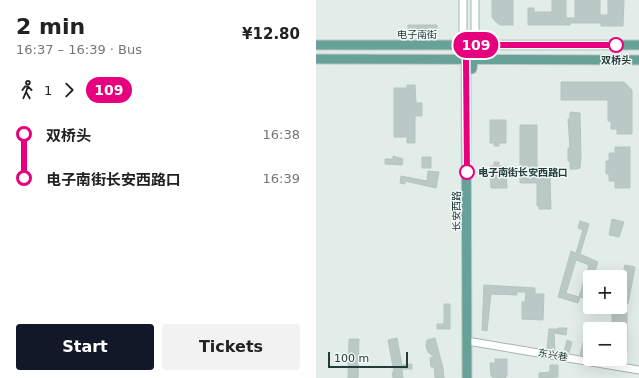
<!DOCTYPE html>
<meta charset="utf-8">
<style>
body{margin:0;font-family:"DejaVu Sans","Noto Sans SC",sans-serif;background:#f2f2f2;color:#222;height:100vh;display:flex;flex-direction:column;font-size:15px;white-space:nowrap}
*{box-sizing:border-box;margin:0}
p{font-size:13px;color:#767676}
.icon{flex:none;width:22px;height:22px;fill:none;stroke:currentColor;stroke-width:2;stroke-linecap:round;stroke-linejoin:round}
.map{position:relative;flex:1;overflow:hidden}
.details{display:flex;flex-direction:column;background:#fff;width:316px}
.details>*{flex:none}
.badge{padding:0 8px;border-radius:13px;font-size:14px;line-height:26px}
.tools{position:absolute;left:267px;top:270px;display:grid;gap:8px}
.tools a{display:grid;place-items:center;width:44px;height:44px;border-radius:4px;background:#fff;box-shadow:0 4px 16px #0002;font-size:20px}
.scale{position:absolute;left:12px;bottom:10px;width:80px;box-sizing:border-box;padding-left:4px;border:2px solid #223c38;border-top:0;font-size:11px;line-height:14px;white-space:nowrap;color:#223c38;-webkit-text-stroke:3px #f2f8f6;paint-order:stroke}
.map>.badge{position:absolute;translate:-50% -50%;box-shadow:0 0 0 2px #fff}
.legs{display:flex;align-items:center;gap:6px;height:44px;padding:0 16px;font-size:13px}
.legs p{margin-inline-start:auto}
.head{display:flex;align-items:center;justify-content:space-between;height:68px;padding:0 16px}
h1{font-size:22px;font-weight:700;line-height:30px}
.button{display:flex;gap:8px;margin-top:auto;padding:8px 16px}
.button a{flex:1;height:46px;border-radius:4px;background:#111827;color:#fff;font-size:16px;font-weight:700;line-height:46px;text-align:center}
.button a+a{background:#f2f2f2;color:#222}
ul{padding:0 16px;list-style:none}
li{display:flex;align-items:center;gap:14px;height:44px;font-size:15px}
li i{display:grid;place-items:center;width:6px;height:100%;margin:0 5px;background:currentColor}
li i::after{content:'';width:10px;height:10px;margin:-5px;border:3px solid;border-radius:50%;background:#fff}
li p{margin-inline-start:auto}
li:first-child i{background:linear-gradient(#0000 50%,currentColor 0)}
li:last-child i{background:linear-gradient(currentColor 50%,#0000 0)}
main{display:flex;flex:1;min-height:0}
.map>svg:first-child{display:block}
</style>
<main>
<section class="details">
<div class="head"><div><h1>2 min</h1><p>16:37 – 16:39 · Bus</p></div><b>¥12.80</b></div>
<div class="legs"><svg class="icon" aria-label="walk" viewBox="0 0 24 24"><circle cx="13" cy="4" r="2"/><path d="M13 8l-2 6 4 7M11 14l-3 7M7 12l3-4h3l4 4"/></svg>1<svg class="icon" aria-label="forward" viewBox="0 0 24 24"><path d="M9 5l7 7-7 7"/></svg><b class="badge" style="background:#e6007e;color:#fff">109</b></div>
<ul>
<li><i style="color:#e6007e"></i><b>双桥头</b><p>16:38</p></li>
<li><i style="color:#e6007e"></i><b>电子南街长安西路口</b><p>16:39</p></li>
</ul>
<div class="button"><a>Start</a><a>Tickets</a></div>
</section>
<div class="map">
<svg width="323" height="378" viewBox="0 0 323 378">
<rect width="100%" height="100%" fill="#e2ece8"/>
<!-- building -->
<path fill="#bac9c5" stroke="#b4c5c0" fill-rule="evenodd" d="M176,0H197V25H184L179,21L176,17Z
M236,0H250V18H259V0H284V15H292V0H308L307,26H285V23H254V25H212V8H218V12H236Z
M92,25H121V31L92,30Z
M245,82H308L316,90V134H301V129H295V121H292V100H245Z
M91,85H99L100,103H106V116H99V143H91V137H78V88H91Z
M254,112L264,113L265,157L264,168L261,169H254V161H252V148H254L252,119H254Z
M174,120H190V143H183V146H178V143H174Z
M204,125H221V177H234L235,209H223V206H221V183H204Z
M299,147H314V188H299V181H293V174H290V161H293V153H299Z
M77,156L87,159L86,165L69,164V159H77Z
M106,157H115V168H106Z
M178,162H183V166H190L191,188H175L174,166H178Z
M112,171L123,172L120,188L89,181V184L84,183L85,176L111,181Z
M296,219L308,222L303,237L293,235Z
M264,221L273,224L264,254L282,262L277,277H274V287L270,299L264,297L262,303L242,297L255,251L260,253L267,230L262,228ZM260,260L273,265L263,297L250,293Z
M309,265L319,267L312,304L304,302V286Z
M168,285L219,288V294H228L227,320L206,319V302H209L210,292H201V295L175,294L171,331L166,330Z
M128,304H134V329H121V324H128Z
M296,312H311V352L304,359V329H296Z
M242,328H251L250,335L238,333L239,351L231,349L233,329H242Z
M270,331L274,332L271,353L274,354V357L264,355Z
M81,338L86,365L96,364V369H86L87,378H77L76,372H78L72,340Z
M119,338L127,368L128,378H119L118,367H115L114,358L118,357L112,352L110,346L111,340Z
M33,339H43L42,378H32Z
M251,340L256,342L253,353L248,352Z
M179,359H191V376L189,378L176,377L175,375L174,363H179Z
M234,365H242V377L223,378V373L234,372Z"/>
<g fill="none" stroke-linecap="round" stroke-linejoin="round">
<!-- minor casing -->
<g stroke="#a5b4b0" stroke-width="9">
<path id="minor" d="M147,0V45
M159,0V45
M151,341L323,370"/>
</g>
<!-- major casing -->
<g stroke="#c1c8c7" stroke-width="11">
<path id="major" d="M0,45H323
M147,45L150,59L151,378
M0,59L323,60
M156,69L159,45"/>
</g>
<!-- minor -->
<use href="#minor" stroke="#fff" stroke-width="7"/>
<!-- major -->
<use href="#major" stroke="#67a198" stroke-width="9"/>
</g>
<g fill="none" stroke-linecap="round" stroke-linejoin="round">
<!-- line-1 casing -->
<g stroke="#fff" stroke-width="9">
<path id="line-1" d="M151,172L150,59L147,45H300"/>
</g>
<!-- line-1 -->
<use href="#line-1" stroke="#e6007e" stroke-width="6"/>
</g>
<!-- markers -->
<g fill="#fff" stroke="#e6007e" stroke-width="2">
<circle cx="300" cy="45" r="7"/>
<circle cx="151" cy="172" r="7"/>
</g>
<g text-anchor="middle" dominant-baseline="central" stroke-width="3" stroke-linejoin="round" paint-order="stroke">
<!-- street labels -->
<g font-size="10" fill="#223c38" stroke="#f2f8f6">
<text x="101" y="34">电子南街</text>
<text transform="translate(140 211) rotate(-90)">长安西路</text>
<text transform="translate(237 355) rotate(10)">东兴巷</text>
</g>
<!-- stop labels -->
<g font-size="10" font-weight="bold" fill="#223c38" stroke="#f2f8f6">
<text x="300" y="60">双桥头</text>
<text x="162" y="172" text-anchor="start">电子南街长安西路口</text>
</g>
</g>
</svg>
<div class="tools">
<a>+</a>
<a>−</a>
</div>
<div class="scale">100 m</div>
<b class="badge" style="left:160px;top:45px;background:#e6007e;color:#fff">109</b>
</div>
</main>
